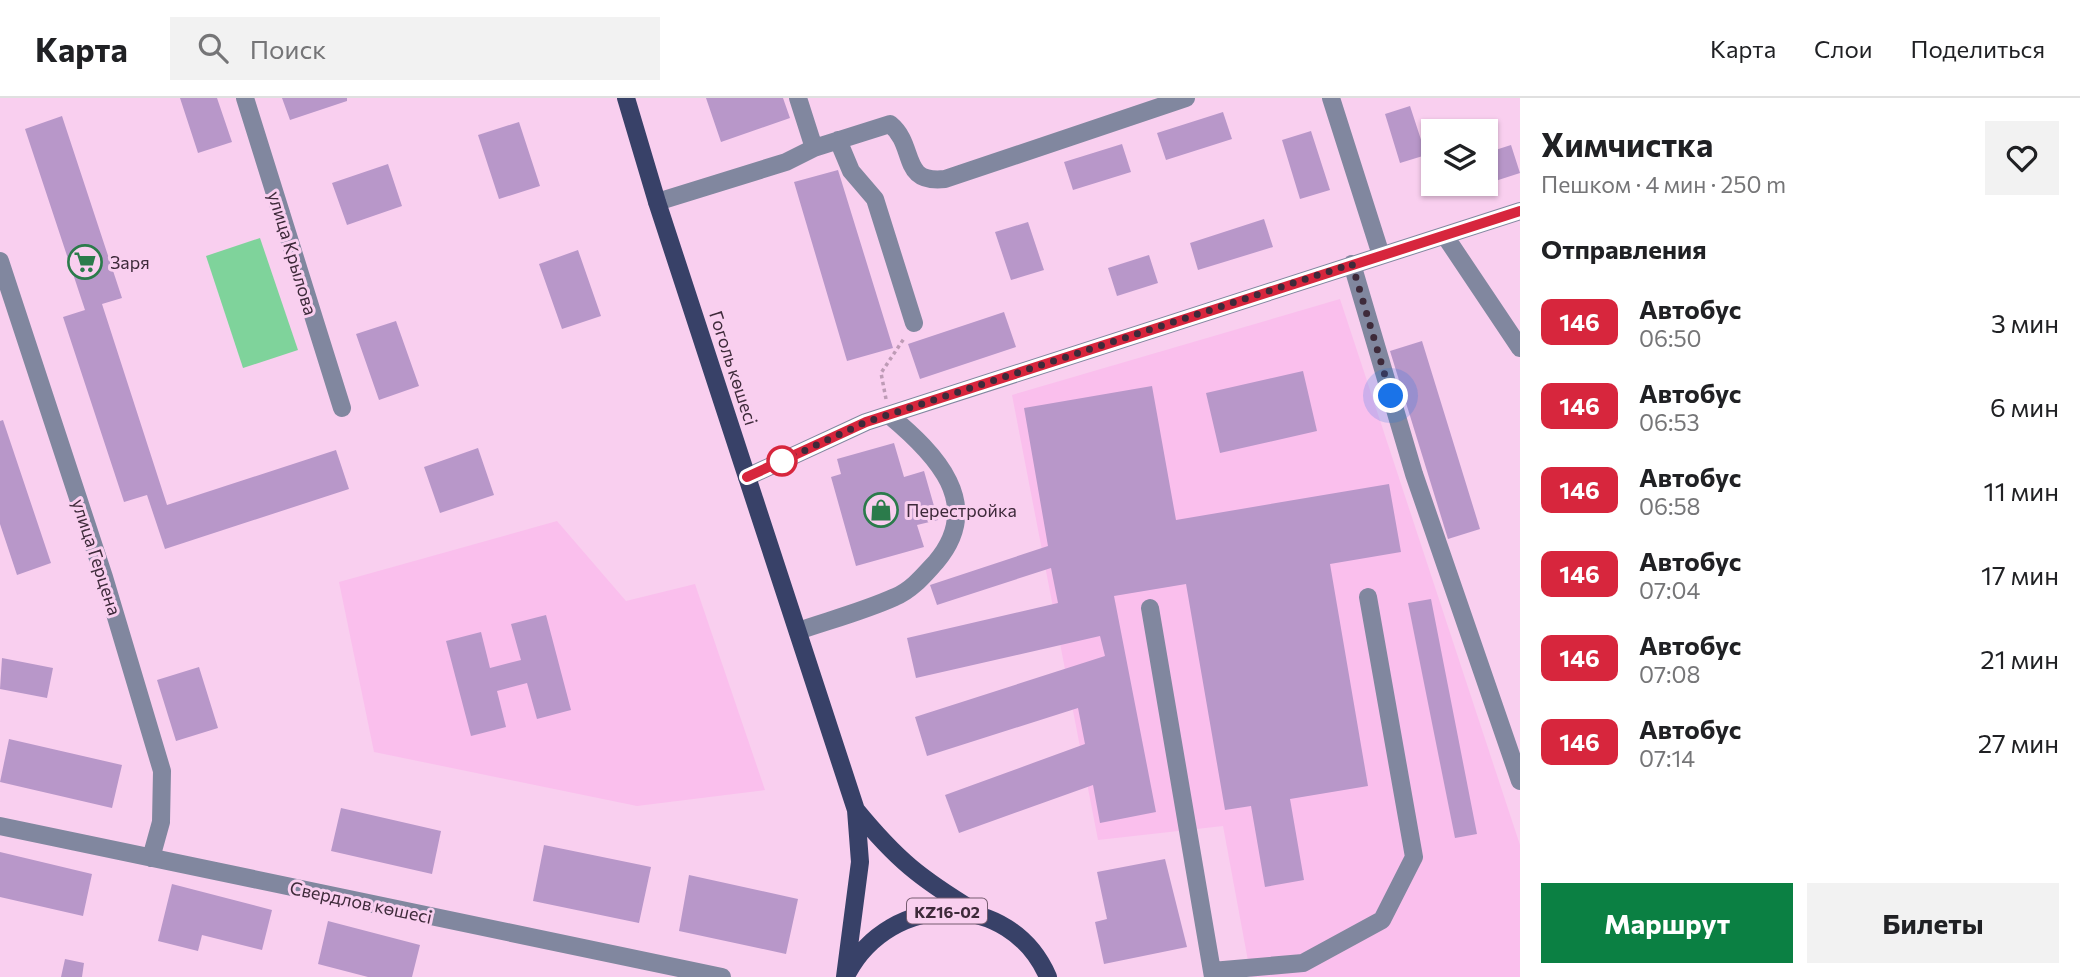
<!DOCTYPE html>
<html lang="ru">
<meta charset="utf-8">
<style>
body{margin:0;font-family:Commissioner,sans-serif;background:#f2f2f2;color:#202124;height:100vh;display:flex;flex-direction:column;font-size:26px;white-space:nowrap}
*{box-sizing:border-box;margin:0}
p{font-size:23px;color:#757577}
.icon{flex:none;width:38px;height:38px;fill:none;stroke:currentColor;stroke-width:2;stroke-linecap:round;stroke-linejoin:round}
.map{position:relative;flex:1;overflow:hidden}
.sheet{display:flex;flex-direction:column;background:#fff;width:560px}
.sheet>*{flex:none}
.badge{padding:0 14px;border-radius:10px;font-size:24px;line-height:46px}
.controls{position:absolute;left:1421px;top:21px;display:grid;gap:14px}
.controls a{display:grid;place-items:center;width:77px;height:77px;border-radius:0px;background:#fff;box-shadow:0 2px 5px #0004;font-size:35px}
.you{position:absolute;width:35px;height:35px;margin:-18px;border:5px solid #fff;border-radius:50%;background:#1a73e8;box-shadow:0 0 0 10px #1a73e833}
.map>.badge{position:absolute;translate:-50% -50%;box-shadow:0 0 0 4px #fff}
h2{padding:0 21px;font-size:26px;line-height:63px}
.round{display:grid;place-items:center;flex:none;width:74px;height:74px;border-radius:0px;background:#f2f2f2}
.summary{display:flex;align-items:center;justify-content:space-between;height:119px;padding:0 21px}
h1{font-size:33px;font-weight:700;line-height:52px}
.button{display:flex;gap:14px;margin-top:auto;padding:14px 21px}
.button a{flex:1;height:80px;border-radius:0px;background:#0b8043;color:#fff;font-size:28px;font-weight:700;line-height:80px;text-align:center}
.button a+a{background:#f2f2f2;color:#202124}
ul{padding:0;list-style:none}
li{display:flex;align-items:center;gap:21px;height:84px;padding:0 21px}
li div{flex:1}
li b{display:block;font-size:26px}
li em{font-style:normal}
li .badge{min-width:77px;font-weight:700;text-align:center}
header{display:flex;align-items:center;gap:42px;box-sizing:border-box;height:98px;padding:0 35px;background:#fff;border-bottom:2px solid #e0e0e0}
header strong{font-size:33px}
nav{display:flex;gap:38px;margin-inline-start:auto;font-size:24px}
.search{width:490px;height:63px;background:#f2f2f2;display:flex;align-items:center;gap:18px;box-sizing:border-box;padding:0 24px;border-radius:0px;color:#757577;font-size:26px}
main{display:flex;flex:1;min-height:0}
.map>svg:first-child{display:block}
</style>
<header>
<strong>Карта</strong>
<div class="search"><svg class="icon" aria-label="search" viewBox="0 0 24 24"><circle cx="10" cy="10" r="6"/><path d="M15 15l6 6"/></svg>Поиск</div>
<nav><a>Карта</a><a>Слои</a><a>Поделиться</a></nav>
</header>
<main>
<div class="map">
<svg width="1520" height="879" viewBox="0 0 1520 879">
<rect width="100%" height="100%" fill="#f9cfef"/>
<!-- built -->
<path fill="#fabfed" d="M1340,201L1520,747V879H1251L1223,728L1098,742L1012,297Z
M557,423L626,503L695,486L765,692L637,708L374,654L339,484Z"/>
<!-- green -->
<path fill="#7fd39b" d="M260,140L298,252L243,270L206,158Z"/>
<!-- building -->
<path fill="#b897c9" d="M180,0H217L232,44L198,55Z
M282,0H347V3L290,22Z
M706,0H783L790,20L721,44Z
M1410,8L1426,57L1400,65L1385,16Z
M1223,14L1232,41L1166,62L1157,35Z
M62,18L122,200L102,206L167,407L336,352L349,391L165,451L147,397L124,404L63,219L85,212L25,31Z
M519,24L540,88L499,101L478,37Z
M1311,33L1330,92L1300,101L1282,42Z
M1122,46L1131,74L1073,92L1064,64Z
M1511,47L1520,75L1486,86V55Z
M388,66L402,108L347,127L332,85Z
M838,72L893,250L847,263L794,84Z
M1264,121L1273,149L1198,172L1190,145Z
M1028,124L1044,172L1011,182L995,134Z
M578,152L601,218L562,231L539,166Z
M1149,157L1158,185L1117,198L1108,170Z
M1004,214L1016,249L920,281L908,246Z
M396,223L419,288L379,302L356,236Z
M1422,243L1480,431L1448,441L1390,253Z
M1303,273L1317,333L1220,355L1206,295Z
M1152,288L1176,422L1389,386L1401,454L1330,466L1368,688L1290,701L1304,782L1265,789L1251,708L1225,712L1186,486L1114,498L1156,714L1100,725L1093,687L959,735L945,697L1085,646L1078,610L927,658L915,619L1105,558L1100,538L916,580L907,540L1058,505L1051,470L937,507L930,487L1048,448L1024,310Z
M3,322L51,465L17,477L0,426V323Z
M894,345L904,379L924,373L938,422L917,427L924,449L856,468L831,379L841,376L837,361Z
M478,350L494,397L440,415L424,369Z
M1431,501L1477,736L1455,740L1408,505Z
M546,517L571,612L537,621L527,585L497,593L506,629L471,638L446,543L481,534L490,570L521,562L511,526Z
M2,560L53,570L47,600L0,591Z
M199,569L218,630L176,643L157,582Z
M9,641L122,667L112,710L0,684Z
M341,710L441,733L432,776L331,753Z
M544,747L651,769L639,825L533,803Z
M0,754L92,776L83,818L0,799Z
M1165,761L1187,849L1104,866L1095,824L1107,821L1097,774Z
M689,777L798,801L786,856L679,833Z
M172,786L272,812L262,852L202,837L198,853L158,843Z
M328,823L420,847L412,879H368L318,866Z
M65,861L84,865L82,879H61Z"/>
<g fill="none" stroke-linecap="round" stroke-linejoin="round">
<!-- path -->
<path stroke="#be9bb6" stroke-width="3.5" stroke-dasharray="3.5 3.5" stroke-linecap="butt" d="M886,301L881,275L905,239"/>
<!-- minor -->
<path stroke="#81879f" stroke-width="18" d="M245,0L342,310
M798,0L814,50
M1331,0L1381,157
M838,42L851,73L875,101L914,225
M657,104L786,64L814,50L890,26C917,48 899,86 945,81L1186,0
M1445,138L1520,250
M0,163L104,479L162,673L161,724L151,760
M1352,166L1414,376L1520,683
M747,379L866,324L1520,113
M1150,510L1213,879
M798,533C830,522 864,513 895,499C912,492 924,477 936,464C985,406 936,356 889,317
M0,728L722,879
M1212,873L1303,865L1382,822L1414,759L1368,499"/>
<!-- major -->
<path stroke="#384168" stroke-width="18" d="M626,0L657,104L856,712L860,764L845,879
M856,712C897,762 920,780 974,813
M847,876C890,794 1010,791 1048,879"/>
</g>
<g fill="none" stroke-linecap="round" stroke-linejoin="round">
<!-- line casing -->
<g stroke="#fff" stroke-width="16">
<path id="line" d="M747,379L866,324L1520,113"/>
</g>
<!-- line -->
<use href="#line" stroke="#d7263d" stroke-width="10"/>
<!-- walk -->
<path stroke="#3e2a3a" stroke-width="7" stroke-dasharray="0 12.6" d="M782,363L866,324L1352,166L1391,298"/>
</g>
<!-- icons -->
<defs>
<g id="supermarket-ring" transform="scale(1.75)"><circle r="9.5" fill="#f9cfef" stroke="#2b7b4b" stroke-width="1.5"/><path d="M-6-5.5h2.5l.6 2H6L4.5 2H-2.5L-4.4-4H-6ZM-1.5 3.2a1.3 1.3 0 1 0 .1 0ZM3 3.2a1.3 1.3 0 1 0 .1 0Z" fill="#2b7b4b"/></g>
<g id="shop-ring" transform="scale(1.75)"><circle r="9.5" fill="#f9cfef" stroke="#2b7b4b" stroke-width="1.5"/><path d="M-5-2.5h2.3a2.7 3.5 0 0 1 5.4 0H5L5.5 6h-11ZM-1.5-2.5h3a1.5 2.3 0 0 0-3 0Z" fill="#2b7b4b"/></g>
</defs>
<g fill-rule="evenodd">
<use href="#supermarket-ring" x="85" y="164"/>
<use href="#shop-ring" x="881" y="412"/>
</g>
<!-- markers -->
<circle fill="#fff" stroke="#d7263d" stroke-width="3.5" cx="782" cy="363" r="14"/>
<g text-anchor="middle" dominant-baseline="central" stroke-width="6" stroke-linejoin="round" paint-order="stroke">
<!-- shield labels -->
<rect fill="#f9cfef" stroke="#765c70" stroke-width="2" x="907" y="800.5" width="80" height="25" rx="5"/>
<g font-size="16" font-weight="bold" fill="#3e2a3a">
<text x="947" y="813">KZ16-02</text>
</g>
<!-- street labels -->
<g font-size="18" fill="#3e2a3a" stroke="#f9cfef">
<text transform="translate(293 155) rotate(73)">улица Крылова</text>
<text transform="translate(734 270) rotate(72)">Гоголь көшесі</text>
<text transform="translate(97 459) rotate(72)">улица Герцена</text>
<text transform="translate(361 804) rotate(12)">Свердлов көшесі</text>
</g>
<!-- poi labels -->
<g font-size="18" fill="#3e2a3a" stroke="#f9cfef" text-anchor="start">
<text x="110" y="164">Заря</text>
<text x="906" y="412">Перестройка</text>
</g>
</g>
</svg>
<div class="controls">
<a><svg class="icon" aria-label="layers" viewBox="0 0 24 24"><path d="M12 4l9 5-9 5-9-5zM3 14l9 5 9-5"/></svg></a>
</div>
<div class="you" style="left:1391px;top:298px"></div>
</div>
<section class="sheet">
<div class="summary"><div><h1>Химчистка</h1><p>Пешком · 4 мин · 250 m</p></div><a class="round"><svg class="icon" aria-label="heart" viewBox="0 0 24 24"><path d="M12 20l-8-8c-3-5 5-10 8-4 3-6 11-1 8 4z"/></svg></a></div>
<h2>Отправления</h2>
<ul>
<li><span class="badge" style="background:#d7263d;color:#fff">146</span><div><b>Автобус</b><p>06:50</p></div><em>3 мин</em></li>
<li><span class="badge" style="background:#d7263d;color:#fff">146</span><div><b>Автобус</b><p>06:53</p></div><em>6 мин</em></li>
<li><span class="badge" style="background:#d7263d;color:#fff">146</span><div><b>Автобус</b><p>06:58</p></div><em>11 мин</em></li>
<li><span class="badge" style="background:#d7263d;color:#fff">146</span><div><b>Автобус</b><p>07:04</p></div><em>17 мин</em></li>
<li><span class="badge" style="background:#d7263d;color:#fff">146</span><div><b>Автобус</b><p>07:08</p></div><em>21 мин</em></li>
<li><span class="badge" style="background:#d7263d;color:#fff">146</span><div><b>Автобус</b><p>07:14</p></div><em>27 мин</em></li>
</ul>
<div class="button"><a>Маршрут</a><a>Билеты</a></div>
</section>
</main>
